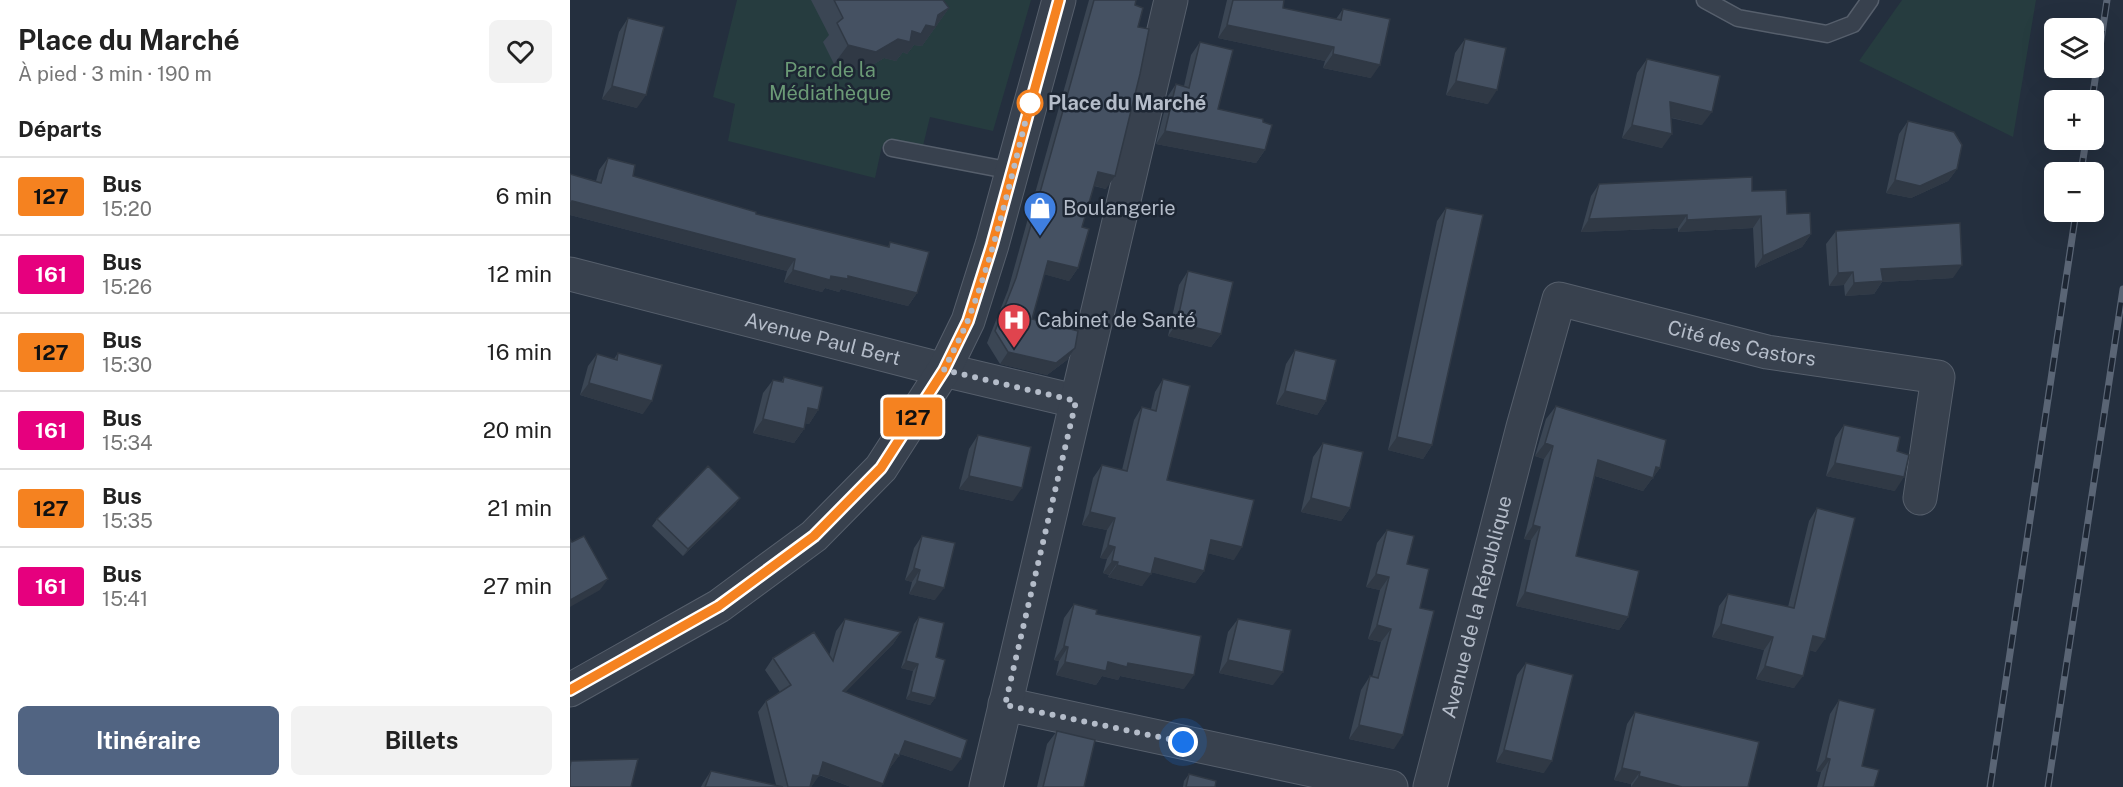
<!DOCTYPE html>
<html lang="fr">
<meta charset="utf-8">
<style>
body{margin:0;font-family:"Public Sans",sans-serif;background:#f2f2f2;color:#222;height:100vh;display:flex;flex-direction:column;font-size:22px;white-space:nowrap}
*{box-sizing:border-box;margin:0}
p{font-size:20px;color:#767676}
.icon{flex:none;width:33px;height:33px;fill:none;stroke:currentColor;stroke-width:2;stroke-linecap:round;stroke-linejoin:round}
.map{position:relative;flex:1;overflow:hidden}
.sheet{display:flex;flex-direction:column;background:#fff;width:570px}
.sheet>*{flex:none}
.badge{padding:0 12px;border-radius:4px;font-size:21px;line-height:39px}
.buttons{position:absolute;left:1474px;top:18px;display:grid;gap:12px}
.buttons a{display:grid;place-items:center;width:60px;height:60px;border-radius:9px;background:#fff;box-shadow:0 6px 24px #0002;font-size:30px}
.you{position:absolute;width:30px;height:30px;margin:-15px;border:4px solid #fff;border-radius:50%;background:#1a73e8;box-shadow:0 0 0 9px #1a73e833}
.map>.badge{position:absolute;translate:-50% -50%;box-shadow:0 0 0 3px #fff}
h2{padding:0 18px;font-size:22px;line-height:54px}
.round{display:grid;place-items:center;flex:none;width:63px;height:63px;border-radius:9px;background:#f2f2f2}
.summary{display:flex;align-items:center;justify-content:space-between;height:102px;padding:0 18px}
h1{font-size:28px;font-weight:700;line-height:45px}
.action{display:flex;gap:12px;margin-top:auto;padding:12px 18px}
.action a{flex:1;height:69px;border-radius:9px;background:#516482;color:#fff;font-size:24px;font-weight:700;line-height:69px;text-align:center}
.action a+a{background:#f2f2f2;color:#222}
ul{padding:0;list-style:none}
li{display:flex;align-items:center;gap:18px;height:78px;padding:0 18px;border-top:2px solid #e0e0e0}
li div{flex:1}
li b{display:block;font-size:22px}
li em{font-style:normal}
li .badge{min-width:66px;font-weight:700;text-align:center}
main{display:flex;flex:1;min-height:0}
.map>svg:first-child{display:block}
</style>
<main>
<section class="sheet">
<div class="summary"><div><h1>Place du Marché</h1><p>À pied · 3 min · 190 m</p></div><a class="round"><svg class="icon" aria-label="heart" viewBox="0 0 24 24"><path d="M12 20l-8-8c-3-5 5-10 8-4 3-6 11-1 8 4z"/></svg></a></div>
<h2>Départs</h2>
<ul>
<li><span class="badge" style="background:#f58220;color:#111">127</span><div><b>Bus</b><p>15:20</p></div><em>6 min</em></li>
<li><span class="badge" style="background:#e6007e;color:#fff">161</span><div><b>Bus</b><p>15:26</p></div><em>12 min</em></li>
<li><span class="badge" style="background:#f58220;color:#111">127</span><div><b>Bus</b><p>15:30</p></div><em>16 min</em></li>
<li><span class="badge" style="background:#e6007e;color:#fff">161</span><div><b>Bus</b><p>15:34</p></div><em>20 min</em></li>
<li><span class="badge" style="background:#f58220;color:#111">127</span><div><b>Bus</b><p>15:35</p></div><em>21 min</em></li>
<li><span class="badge" style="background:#e6007e;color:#fff">161</span><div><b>Bus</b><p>15:41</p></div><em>27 min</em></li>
</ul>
<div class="action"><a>Itinéraire</a><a>Billets</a></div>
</section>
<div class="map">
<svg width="1553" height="787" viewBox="0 0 1553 787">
<rect width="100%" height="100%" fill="#242f3e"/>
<!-- green -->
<path fill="#263c3f" d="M167,0H461L423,131L360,117L351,154L312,146L305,178L158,141L165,104L143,97Z
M1332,0H1466L1443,137L1289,61Z"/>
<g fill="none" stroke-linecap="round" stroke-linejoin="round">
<!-- service casing -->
<g stroke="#565f6c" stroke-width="19">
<path id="service" d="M1135,0L1168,18L1257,34L1283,24L1300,0
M322,148L442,171"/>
</g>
<!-- minor casing -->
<g stroke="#565f6c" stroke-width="35">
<g id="minor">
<path id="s1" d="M0,274L374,370L505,401"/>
<path d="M435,704L821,787"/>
<path id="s2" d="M860,787L953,427L989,299L1197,352L1368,377L1350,498"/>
</g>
</g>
<!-- tertiary casing -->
<g stroke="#565f6c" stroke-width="35">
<path id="tertiary" d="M0,690L149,606L244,536L311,468L374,370L398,321L422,245L489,0
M416,787L601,0"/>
</g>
<!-- service -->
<use href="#service" stroke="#38414e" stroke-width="16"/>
<!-- minor -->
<use href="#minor" stroke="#38414e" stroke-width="33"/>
<!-- tertiary -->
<use href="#tertiary" stroke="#38414e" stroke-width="33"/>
<!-- rail casing -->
<g stroke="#5a6575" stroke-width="7">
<path id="rail" d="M1522,100L1537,0
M1511,172L1516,140
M1420,787L1506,212
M1478,787L1553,289"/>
</g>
<!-- rail -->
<use href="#rail" stroke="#1d2633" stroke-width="4.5" stroke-dasharray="14" stroke-linecap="butt"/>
</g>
<!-- wall -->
<path fill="#3b4654" d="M241,0H373L379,8L352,46L344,45L337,54L333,52L326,61L314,58L293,71L264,64L253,42L259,35Z
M519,0H566L565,5L568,27L536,189L524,186L512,227L508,268L499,281L474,274L462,319L505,348L497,360L477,375L430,364L417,343L438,290Z
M657,0H714L713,8L766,19L773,9L801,78L753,68L755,61L648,38Z
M58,18L67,108L32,99L49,32Z
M895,39L918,104L876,95L885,53Z
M630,42L648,109L693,122L695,150L686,163L586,144L598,96L606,84L614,86L621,55Z
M1077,59L1132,125L1101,118L1092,148L1052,138L1067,73Z
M1338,121L1387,169L1378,181L1341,198L1316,193L1329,134Z
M38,158L63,176L186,214L318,247L320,242L347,293L338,306L271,289L269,292L255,288L252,292L214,282L217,271L0,215V174L26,181L29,170Z
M1029,184L1182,191L1217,214L1241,234L1232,247L1185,268L1183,228L1108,232V228L1011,232L1021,196Z
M876,208L862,445L853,459L818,450L867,221Z
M1266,231L1383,278L1312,282L1304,294L1275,296L1274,285L1259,286L1256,244Z
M618,271L651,334L641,347L598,336L609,285Z
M725,350L756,401L747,415L706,404L716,364Z
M48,353L73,414L10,395L18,366L27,354L44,359Z
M214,377L248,410L239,424L235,423L234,429L224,443L183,433L193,393L203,380L211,382Z
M593,379L597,480L664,560L638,553L634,571L625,583L581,572L572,586L538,577L539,575L533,573L537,559L530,558L537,530L512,525L523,478L532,465L552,470L564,420L572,407L581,409L585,392Z
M986,406L1090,468L1073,491L1025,476L1006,556L1058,617L1049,630L946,606L961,540L954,539L974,459L965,456L976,419Z
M1274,425L1327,451L1325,491L1256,476L1265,438Z
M408,435L443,501L389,489L399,449Z
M753,443L780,508L771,521L731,512L743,457Z
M170,498L165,505L113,556L82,526L87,519Z
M1247,508L1246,652L1240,650L1224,688L1186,679L1194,650L1142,637L1149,606L1158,594L1218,607L1239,521Z
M817,530L837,564L850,608L824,749L779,739L791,690L800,676L802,677L811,642L798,639L810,590L796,587L807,543Z
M352,536L365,600L339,594L342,582L335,580L344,548Z
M504,604L526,614L614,689L550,676L548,680L532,676L526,685L486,675L489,661L484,660L494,618Z
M349,617L366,657L365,698L360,705L336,699L343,671L331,668L344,624Z
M275,619L331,632L323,644L275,692L382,771L330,754L320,768V767L311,787H281L249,775L241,787H131L133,783L141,771L206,785L188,712L196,701L210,692L195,670L203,658L259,656L266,631Z
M668,619L703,685L649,673L658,632Z
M956,663L974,773L926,762L947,675Z
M1269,700L1292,766L1304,787H1247L1251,772L1246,771L1260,714Z
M1065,712L1178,787H1061V784L1044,780L1057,724Z
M487,731L514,787H467L477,744Z
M619,774L645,787H613L614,781Z"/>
<!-- shaded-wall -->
<path fill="#303945" d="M379,8L352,46L344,45L337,54L333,52L326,61L314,58L293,71L264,64L278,45L342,31L356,25Z
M657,25L764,47L755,61L648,38Z
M763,54L810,65L801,78L753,68Z
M886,81L927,90L918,104L876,95Z
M42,86L76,95L67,108L32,99Z
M1100,102L1142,112L1132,125L1091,115Z
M1062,125L1102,134L1092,148L1052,138Z
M595,131L695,150L686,163L586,144Z
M1387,169L1378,181L1341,198L1316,193L1325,180Z
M528,172L545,176L536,189L519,184Z
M2,201L156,240L225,259L217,271L0,215V203Z
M1117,215L1108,228L1011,232L1019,219Z
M1191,216L1183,228L1108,232L1117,220Z
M1241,234L1232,247L1185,268L1193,256Z
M478,261L508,268L499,281L469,273Z
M1392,265L1383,278L1312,282L1304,294L1275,296L1284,283L1311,269Z
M223,270L261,276H278L347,293L338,306L271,289L269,292L255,288L252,292L214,282Z
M1283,272L1274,285L1259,286L1268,273Z
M607,323L651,334L641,347L598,336Z
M505,348L497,360L477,375L430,364L438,352Z
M19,383L82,401L73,414L10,395Z
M715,391L756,401L747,415L706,404Z
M238,408L248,410L239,424L229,422Z
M193,419L234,429L224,443L183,433Z
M827,437L862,445L853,459L818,450Z
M975,443L983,446L974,459L965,456Z
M1028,460L1086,467L1090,468L1073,491L1019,474Z
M1265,463L1334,477L1325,491L1256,476Z
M399,476L452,488L443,501L389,489Z
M170,498L165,505L113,556L118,549Z
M741,498L780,508L771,521L731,512Z
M520,512L545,518L537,530L512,525Z
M963,525L970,527L961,540L954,539Z
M641,540L672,547L664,560L633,552Z
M538,545L545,547L537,559L530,558Z
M585,558L634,571L625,583L576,571Z
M542,561L548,562L539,575L533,573Z
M547,565L581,574L572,586L538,577Z
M344,568L350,570L342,582L335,580Z
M806,574L819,577L810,590L796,587Z
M38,579L30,590L0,607V600Z
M347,581L374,588L365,600L339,594Z
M955,592L1058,617L1049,630L946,606Z
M1151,624L1203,637L1194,650L1142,637Z
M807,625L821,629L811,642L798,639Z
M331,632L323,644L265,703L273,691Z
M1243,636L1255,639L1246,652L1234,649Z
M494,646L498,647L489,661L484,660Z
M658,660L713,672L703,685L649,673Z
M336,661L348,664L343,671L331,668Z
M495,662L558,663L624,675L614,689L550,676L548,680L532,676L526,685L486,675Z
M1195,666L1233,676L1224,688L1186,679Z
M341,692L365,698L360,705L336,699Z
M789,725L833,735L824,749L779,739Z
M335,741L391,759L382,771L327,753Z
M934,750L982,761L974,773L926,762Z
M325,754L329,756L320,768L316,766Z
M1256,758L1260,759L1251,772L1246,771Z
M253,762L313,784L311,787H281L245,773Z
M1052,768L1070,772L1061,784L1044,780Z
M243,775L249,776L241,787H237Z
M1069,776L1112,787H1061Z"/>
<!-- building -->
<path fill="#455162" stroke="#303945" stroke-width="1.5" d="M264,0H373L379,8L368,15L365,27L356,25L351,34L342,31L340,42L328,39L306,52L278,45L267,23L273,18Z
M524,0H566L565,5L573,8L568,27L579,29L570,74L545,176L528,172L512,227L519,229L508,268L478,261L462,319L508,331L505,348L486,363L438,352L425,331L446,278Z
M663,0H714L713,8L771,20L773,9L820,19L810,65L763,54L764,47L657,25Z
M58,18L94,27L76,95L42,86Z
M895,39L936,48L927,90L886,81Z
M630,42L663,50L648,109L693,119V122L702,125L695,150L595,131L606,84L619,88Z
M1077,59L1150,76L1142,112L1100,102L1102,134L1062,125Z
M1338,121L1384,132L1392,145L1387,169L1350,186L1325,180Z
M38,158L65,165L63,176L186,212V214L319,247L320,242L359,252L347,293L278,276V279L261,276L260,280L223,270L225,259L2,201L0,207V174L31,183Z
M1182,177V191L1216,190L1217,214L1240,213L1241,234L1193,256L1191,216L1117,220V215L1019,219L1029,184Z
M876,208L913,215L862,445L827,437Z
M1390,223L1392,265L1311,269L1313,281L1284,283L1283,272L1268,273L1266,231Z
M618,271L663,282L651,334L607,323Z
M725,350L766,360L756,401L715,391Z
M48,353L92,365L82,401L19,383L27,354L47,360Z
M214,377L253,387L248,410L238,408L234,429L193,419L203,380L213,382Z
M593,379L620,386L597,480L684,500L672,547L641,540L634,571L585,558L581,574L547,565L548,562L542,561L545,547L538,545L545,518L520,512L532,465L557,471L572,407L586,411Z
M986,406L1096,440L1090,468L1086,467L1083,478L1028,460L1006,556L1069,571L1058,617L955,592L970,527L963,525L983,446L975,443Z
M1274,425L1330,437L1327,451L1339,455L1334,477L1265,463Z
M408,435L461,447L452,488L399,476Z
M753,443L793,452L780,508L741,498Z
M138,466L170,498L118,549L87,519Z
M1247,508L1285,518L1255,639L1243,636L1233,676L1195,666L1203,637L1151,624L1158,594L1224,608Z
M817,530L844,536L837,564L859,569L850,608L864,611L833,735L789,725L800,676L808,678L821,629L807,625L819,577L806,574Z
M14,536L38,579L0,600V539L2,542Z
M352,536L385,543L374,588L347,581L350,570L344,568Z
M504,604L527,610L526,614L631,636L624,675L558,663L557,667L538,662L536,671L495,662L498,647L494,646Z
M349,617L374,623L366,657L375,660L365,698L341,692L348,664L336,661Z
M275,619L331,632L273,691L397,740L391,759L335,741L329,756L325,754L313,784L253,762L249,776L243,775L240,787H218L196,701L221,685L203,658L244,632L263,661Z
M668,619L721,630L713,672L658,660Z
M956,663L1003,675L982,761L934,750Z
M1269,700L1305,709L1292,766L1309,770L1304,787H1253L1260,759L1256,758Z
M1065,712L1189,742L1178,787H1112L1069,776L1070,772L1052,768Z
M487,731L525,740L514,787H473Z
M68,759L61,787H0V767L1,761Z
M141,771L213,787H135Z
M619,774L646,781L645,787H616Z"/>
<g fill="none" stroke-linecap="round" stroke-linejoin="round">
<!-- line casing -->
<g stroke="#fff" stroke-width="14">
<path id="line" d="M0,690L149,606L244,536L311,468L374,370L398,321L422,245L489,0"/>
</g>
<!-- line -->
<use href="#line" stroke="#f58220" stroke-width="9"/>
<!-- walk -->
<path stroke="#b4bcc9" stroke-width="6" stroke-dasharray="0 10.8" d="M460,103C442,174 425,252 398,320C391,337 382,353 374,370L506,401L435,705L613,742"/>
</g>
<!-- icons -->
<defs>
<g id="shop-pin" transform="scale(1.725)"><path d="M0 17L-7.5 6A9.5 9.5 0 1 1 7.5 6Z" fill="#3f7fe0" stroke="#1d2633"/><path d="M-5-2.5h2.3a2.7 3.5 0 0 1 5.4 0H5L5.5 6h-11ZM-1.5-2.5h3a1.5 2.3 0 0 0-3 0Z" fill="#fff"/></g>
<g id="hospital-pin" transform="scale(1.725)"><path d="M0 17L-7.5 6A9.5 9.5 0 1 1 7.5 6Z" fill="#e0444e" stroke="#1d2633"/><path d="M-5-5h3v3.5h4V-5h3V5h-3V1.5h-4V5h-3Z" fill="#fff"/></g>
</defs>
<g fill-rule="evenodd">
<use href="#shop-pin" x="470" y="208"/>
<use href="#hospital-pin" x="444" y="320"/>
</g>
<!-- markers -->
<circle fill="#fff" stroke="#f58220" stroke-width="3" cx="460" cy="103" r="12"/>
<g text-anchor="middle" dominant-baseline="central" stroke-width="5" stroke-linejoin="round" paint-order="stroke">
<!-- park labels -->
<g font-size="20" fill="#6b9a76" stroke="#1d2633">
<text x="260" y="70">Parc de la<tspan x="260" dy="23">Médiathèque</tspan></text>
</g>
<!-- stop labels -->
<g font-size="20" font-weight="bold" fill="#b4bcc9" stroke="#1d2633" text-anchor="start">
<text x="478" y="103">Place du Marché</text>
</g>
<!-- poi labels -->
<g font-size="20" fill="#b4bcc9" stroke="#1d2633" text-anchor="start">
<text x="493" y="208">Boulangerie</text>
<text x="467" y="320">Cabinet de Santé</text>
</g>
<!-- street labels -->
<g font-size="20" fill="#b4bcc9" stroke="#1d2633">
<text stroke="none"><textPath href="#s1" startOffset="261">Avenue Paul Bert</textPath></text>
<text stroke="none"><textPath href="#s2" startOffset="693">Cité des Castors</textPath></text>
<text stroke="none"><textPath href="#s2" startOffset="186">Avenue de la République</textPath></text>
</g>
</g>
</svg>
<div class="buttons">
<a><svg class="icon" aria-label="layers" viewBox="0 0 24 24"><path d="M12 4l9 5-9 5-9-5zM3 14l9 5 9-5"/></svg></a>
<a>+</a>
<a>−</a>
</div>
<div class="you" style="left:613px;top:742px"></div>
<b class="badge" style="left:343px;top:417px;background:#f58220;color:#111">127</b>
</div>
</main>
